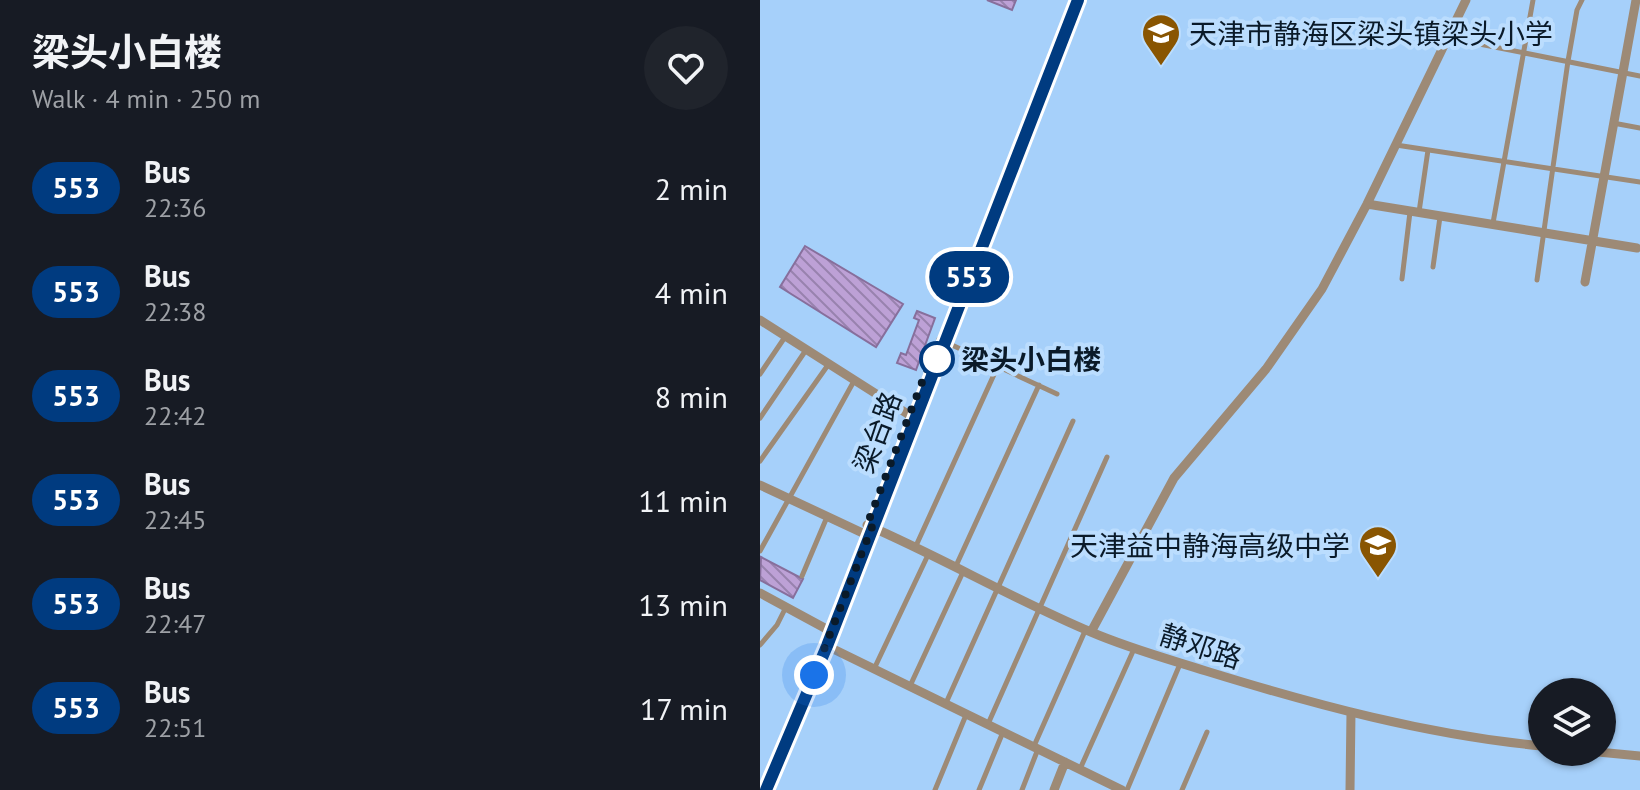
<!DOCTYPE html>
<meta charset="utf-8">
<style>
body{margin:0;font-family:"PT Sans","Noto Sans SC",sans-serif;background:#20242c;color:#f1f3f6;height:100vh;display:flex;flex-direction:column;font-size:30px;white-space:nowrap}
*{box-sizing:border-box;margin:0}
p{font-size:26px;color:#9ea1a6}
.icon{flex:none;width:44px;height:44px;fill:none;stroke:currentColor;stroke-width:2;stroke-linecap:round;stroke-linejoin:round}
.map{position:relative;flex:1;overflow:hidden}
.sheet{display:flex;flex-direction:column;background:#171b24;width:760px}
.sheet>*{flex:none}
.badge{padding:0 16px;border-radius:26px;font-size:28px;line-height:52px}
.controls{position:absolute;left:768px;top:678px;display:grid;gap:16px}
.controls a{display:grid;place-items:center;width:88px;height:88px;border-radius:50%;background:#171b24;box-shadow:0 2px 6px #0004;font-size:40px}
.you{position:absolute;width:40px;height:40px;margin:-20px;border:6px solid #fff;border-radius:50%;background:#1a73e8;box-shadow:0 0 0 12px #1a73e833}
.map>.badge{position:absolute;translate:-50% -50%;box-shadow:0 0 0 4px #fff}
.round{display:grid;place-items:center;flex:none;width:84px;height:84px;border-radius:42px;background:#20242c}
.headline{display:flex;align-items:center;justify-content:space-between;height:136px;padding:0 32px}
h1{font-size:38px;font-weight:700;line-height:60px}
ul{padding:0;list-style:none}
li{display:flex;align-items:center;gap:24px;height:104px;padding:0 32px}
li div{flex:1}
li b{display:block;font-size:30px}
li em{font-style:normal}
li .badge{min-width:88px;font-weight:700;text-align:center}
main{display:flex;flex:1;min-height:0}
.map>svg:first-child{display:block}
</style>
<main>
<section class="sheet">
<div class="headline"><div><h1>梁头小白楼</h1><p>Walk · 4 min · 250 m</p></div><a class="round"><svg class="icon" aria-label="heart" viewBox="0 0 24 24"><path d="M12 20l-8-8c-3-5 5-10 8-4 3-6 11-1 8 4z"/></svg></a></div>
<ul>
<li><span class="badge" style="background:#003b80;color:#fff">553</span><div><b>Bus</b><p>22:36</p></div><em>2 min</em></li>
<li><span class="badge" style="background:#003b80;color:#fff">553</span><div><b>Bus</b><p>22:38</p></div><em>4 min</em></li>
<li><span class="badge" style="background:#003b80;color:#fff">553</span><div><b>Bus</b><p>22:42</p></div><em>8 min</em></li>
<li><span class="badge" style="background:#003b80;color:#fff">553</span><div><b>Bus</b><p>22:45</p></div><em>11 min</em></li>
<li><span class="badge" style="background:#003b80;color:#fff">553</span><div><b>Bus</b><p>22:47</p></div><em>13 min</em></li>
<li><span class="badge" style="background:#003b80;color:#fff">553</span><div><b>Bus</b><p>22:51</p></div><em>17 min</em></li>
</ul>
</section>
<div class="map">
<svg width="880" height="790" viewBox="0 0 880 790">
<defs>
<pattern id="building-back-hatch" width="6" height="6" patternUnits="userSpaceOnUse" patternTransform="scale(2)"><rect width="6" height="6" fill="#bda1d6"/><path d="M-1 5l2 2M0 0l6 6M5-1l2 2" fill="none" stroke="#9882ae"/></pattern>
</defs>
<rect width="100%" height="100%" fill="#a6d0fa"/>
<!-- building -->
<path fill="url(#building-back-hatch)" stroke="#876f9c" stroke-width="2" d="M227,0H256L252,10Z
M45,246L143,304L116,347L20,287Z
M157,311L175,318L156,370L137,363L141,353L146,355L159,320L154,318Z
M1,557L43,579L33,598L0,580Z"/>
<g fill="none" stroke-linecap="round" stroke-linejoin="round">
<!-- lane -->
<path stroke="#9d8a76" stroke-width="5" d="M689,38L880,76
M853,123L880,128
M636,145L880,182
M659,212L668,150
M733,223L773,0
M673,267L680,217
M642,279L650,212
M777,280L808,61L817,10L822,0
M179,339L297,394
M0,374L25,337
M0,418L46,350
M0,461L68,365
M155,548L242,357
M0,551L94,381
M195,568L279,385
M42,576L67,517
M0,645L17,625L26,607
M114,669L168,555
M150,686L203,572
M186,703L313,421
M228,724L347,457
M274,746L325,631
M320,769L374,649
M175,790L206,715
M219,790L243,732
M262,790L278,749
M367,790L420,664
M422,790L447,732"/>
<!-- street -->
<path stroke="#9d8a76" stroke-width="9" d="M607,204L877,248
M825,282L876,0
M0,320L154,418
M0,485L109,536
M107,525C183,558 255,600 331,632C368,648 408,659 446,671C556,705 667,735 782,746
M0,593L72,632
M331,632L414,478L506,369L562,289L607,204L706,0
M63,644L362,790
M838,752L880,756
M294,790L305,762
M590,790L591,712"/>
<!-- secondary -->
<path stroke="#856a4d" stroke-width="12" d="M6,790L67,646L318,0"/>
</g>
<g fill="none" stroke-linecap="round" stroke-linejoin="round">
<!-- line casing -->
<g stroke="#fff" stroke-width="18">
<path id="line" d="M6,790L67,646L318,0"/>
</g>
<!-- line -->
<use href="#line" stroke="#003b80" stroke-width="12"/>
<!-- walk -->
<path stroke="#0a1a29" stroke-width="8" stroke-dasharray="0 14.4" d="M54,675L112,527L107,525L169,364L177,359"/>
</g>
<!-- icons -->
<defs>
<g id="school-pin" transform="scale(2)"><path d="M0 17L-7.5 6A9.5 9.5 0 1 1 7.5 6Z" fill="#895501" stroke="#bbddfe"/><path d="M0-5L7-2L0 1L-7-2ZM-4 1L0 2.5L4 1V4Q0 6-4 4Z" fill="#fff"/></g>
</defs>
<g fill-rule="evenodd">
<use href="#school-pin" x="401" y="33"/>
<use href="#school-pin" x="618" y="545"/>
</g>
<!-- markers -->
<circle fill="#fff" stroke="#003b80" stroke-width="4" cx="177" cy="359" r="16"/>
<g text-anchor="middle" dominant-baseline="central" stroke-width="8" stroke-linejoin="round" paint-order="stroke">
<!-- poi labels -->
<g font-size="28" fill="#0a1a29" stroke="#bbddfe" text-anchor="start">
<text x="429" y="33">天津市静海区梁头镇梁头小学</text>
<text x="590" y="545" text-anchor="end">天津益中静海高级中学</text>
</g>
<!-- stop labels -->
<g font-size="28" font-weight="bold" fill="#0a1a29" stroke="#bbddfe" text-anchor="start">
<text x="201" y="359">梁头小白楼</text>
</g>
<!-- street labels -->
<g font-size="28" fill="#0a1a29" stroke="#bbddfe">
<text transform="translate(117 432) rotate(-69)">梁台路</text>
<text transform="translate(441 646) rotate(18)">静邓路</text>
</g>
</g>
</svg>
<div class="controls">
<a><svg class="icon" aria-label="layers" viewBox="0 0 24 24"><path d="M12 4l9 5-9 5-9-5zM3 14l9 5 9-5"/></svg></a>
</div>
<div class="you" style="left:54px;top:675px"></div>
<b class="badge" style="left:209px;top:277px;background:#003b80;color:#fff">553</b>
</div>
</main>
